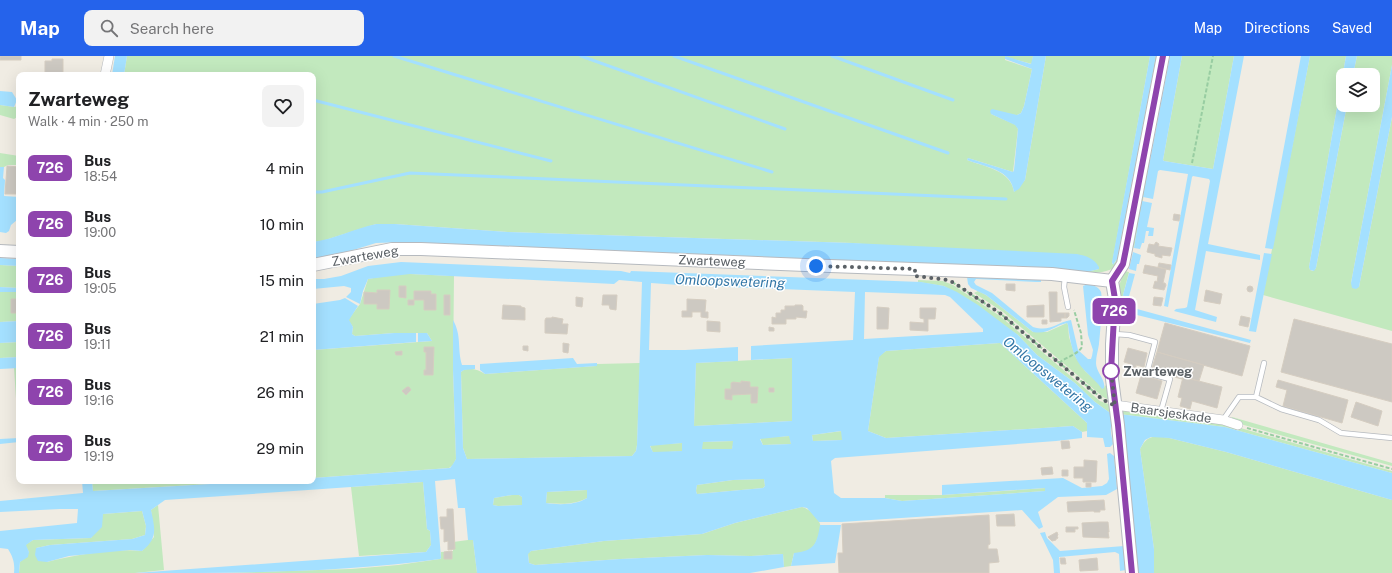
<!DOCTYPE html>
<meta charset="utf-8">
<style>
body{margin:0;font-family:"Public Sans",sans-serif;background:#f2f2f2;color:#202124;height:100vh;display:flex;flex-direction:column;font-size:15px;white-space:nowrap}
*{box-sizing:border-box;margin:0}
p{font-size:13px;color:#757577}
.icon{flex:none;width:22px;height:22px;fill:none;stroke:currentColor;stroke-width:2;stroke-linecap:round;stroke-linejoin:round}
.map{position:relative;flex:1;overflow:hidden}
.details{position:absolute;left:16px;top:16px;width:300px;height:412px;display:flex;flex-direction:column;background:#fff;border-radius:8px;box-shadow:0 4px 16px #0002}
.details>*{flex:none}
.badge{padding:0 8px;border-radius:6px;font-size:14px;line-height:26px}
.tools{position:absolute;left:1336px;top:12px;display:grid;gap:8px}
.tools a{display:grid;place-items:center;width:44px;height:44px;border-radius:8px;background:#fff;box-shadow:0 4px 16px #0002;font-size:20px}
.you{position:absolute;width:20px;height:20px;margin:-10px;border:3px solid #fff;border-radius:50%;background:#1a73e8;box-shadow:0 0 0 6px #1a73e833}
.map>.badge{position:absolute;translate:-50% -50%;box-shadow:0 0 0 2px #fff}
.round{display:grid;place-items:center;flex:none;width:42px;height:42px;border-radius:8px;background:#f2f2f2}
.headline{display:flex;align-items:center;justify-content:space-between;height:68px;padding:0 12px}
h1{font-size:19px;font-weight:700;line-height:30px}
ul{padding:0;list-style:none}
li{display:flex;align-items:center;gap:12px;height:56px;padding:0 12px}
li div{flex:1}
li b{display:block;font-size:15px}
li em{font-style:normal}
li .badge{min-width:44px;font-weight:700;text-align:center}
header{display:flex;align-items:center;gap:24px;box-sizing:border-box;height:56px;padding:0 20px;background:#2563eb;color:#fff}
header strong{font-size:19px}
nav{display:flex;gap:22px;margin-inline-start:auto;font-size:14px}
.search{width:280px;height:36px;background:#f2f2f2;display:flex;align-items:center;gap:10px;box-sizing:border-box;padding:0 14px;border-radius:8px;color:#757577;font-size:15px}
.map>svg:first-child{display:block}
</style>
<header>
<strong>Map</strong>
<div class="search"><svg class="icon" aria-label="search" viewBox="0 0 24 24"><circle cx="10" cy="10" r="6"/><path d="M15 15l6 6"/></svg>Search here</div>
<nav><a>Map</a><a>Directions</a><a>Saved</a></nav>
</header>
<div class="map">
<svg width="1392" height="517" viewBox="0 0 1392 517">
<rect width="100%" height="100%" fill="#f0ece3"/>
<!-- green -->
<path fill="#c2e9be" d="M127,0H1033L1032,8L1005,1V4L1032,13L1024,50L1021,57L1017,59L991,58L1016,69L1018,73L1013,116L968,102L967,104C985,111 1011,114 1014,136L1025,124L1046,0H1150L1112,208L1115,207L1117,202L1156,0H1158L1123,191C1121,196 1120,205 1116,209C1110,217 1095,217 1086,217V216L1099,213L853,187L508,176L395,168H376L322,185L313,186V19H124Z
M1182,0H1234L1213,113L1164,105L1163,104Z
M1310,0H1346L1309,211L1310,214L1313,215L1316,212L1347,49H1373V19H1353L1357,0H1392V9L1351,227L1359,231L1392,61V275L1263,239Z
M0,49L14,51L19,50V60L14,63L0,59Z
M0,97L19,100V109H8L4,111H0Z
M1146,106H1150L1134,192L1132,190Z
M0,209L19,210V232L0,231Z
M1124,215L1129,216L1123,239L1128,244H1129L1128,246L1124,245L1121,242L1119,230Z
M395,218H410L454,220L453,314L456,403L453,409L449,412L313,422V294L432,285L427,277H394L355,280L352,278L353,271L348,264L360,248L368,223Z
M918,224L943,225L953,229L1000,260L1100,345L1111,349L1113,359L1095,346L1075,327L1037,299L1018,279L944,230L918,226Z
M978,235L986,239L1033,276H1047L1067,267L1068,269L1069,281L1075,300L1085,315L1104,332L1105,329L1108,333L1109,344L1103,341L1003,256L974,237Z
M0,236H19V265L0,266Z
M19,286V301L0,302V287Z
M1000,287L1087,367V375L1082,376L1073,370L886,382L868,375L879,300L886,295Z
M792,302V365L694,370L696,307Z
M640,307L637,389L636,395L632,400L467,403L463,392L461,316C467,310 478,313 485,318L596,310L597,308Z
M14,312H19V358H17Z
M1119,354L1223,367L1392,415V417L1225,371L1119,358Z
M1232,361L1392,407V410L1233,366L1231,363Z
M842,375V384L813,385L812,379Z
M790,380L791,388L763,389L760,382Z
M1158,380L1169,382L1226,396L1392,444V517H1154V493L1140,393C1145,384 1148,381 1158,380Z
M734,385L732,393L702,394V386Z
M682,387L683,395L653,397L650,389Z
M764,423L765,430L763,432L697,438L696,435L697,429L733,424Z
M92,425H260L93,435Z
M423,426L427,473L430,475L431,489L426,496L359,500L351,431Z
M1046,432L1045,435L902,445L885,442V439H942Z
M587,434V442C575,449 560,448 546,447L547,436Z
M512,439H519L522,441V449L498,450L493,449L494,442Z
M158,449L164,514L135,517H19L20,506L29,496L25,489L33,484L91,482L103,458L142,455L146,470L145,479L132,483L50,489L36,492L47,506C74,499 114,492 142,495L154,481L151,454Z
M802,451C808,452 818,461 820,468C822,475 816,489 810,494C806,497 799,497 794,497L791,510L784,511L783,498L751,500L707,499L620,503L535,509L529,507L528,497L531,495L604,485L702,478L735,467Z
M468,484H473L477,517H225L351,513L398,509L440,503L441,502V496L453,495V486Z"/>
<!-- water -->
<path fill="#a4e0ff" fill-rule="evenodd" d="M115,0H127L124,19H112Z
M1005,0L1031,8L1033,0H1046L1025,124L1019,133L1014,136C1011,113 985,111 967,104L968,102L1013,116L1014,114L1018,73L1015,69L991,58L990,55L992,53L1017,59L1021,57L1024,50L1032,13L1005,3Z
M1150,0H1156L1117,203L1113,209L1112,206Z
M1170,0H1182L1163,104L1164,105L1213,113L1234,0H1244L1208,188L1260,199V204L1206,195L1195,254L1217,261L1216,266L1174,255L1176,253L1185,252L1187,251L1210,125L1209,123L1193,120L1192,121L1168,251L1164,250L1188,118L1160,114L1158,115L1153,143L1143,141Z
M1301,0H1310L1273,193L1265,192Z
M1346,0H1357L1353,19H1343V49H1347L1316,212L1314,215L1310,214L1309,211Z
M1392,9V61L1359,231L1356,233L1352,232L1351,227Z
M0,35L12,36L17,44L14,51L0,49Z
M0,111H4L3,122L5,124L4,140L19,141L17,164L11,169L9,175L6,177L0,176Z
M1142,145L1152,147L1147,171L1154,172L1153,180H1148L1149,175H1146L1144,187H1142L1140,193L1134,192Z
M376,168H395L508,176L853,187L1077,198C1086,200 1094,202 1099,211V213L1087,216L1032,211L986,210L404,186L376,187L334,200L313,203V186C334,183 354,173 376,168Z
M1133,196L1141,199L1139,208H1137L1136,215L1129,213Z
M1264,197L1272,198L1256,276L1249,275Z
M0,202L19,203V210L0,209Z
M401,206L621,215L630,217L631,215L921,226L944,230L957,236L978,249L1018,279L1037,299L1075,327L1095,346L1113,359L1114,366C1108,371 1112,380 1113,388L1110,391H1105L1103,382L1087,381V367L1000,287L886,295L879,301L868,375L886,382L1073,370L1082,376V382L1056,385L835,402L831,405L834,437L841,442H885L902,445L1045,435V432L942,439V429L1063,422L1082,432L1102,430L1107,427L1109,423L1107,398L1110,397L1114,400L1117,433L1106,439L1058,441L1038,456L1043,471L1039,473L1022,454L841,466H819L807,452L802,451L735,467L702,478L604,485L531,495L528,498L529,507L535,509L620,503L707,499L751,500L783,498L784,511L750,517H477L473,484H468L465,452H458L455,423L435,425L441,502L440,503C339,517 237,517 135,517L426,496L431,489L430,475L427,473L423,426L165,444L151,454C155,473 158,482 142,495L130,494L69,500L47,506L38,505L35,499L36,492L50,489L132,483L145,479L146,470L142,455L103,458L102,471L91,482L33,484L26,489L29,496L28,501L20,506L19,517H14C15,507 13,501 8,493L0,492V475L77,467L78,453H60L0,456V445L83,437L82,425H92L93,435L260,425H313V422L450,412L453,408L456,403L453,314V264C462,280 457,292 462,309H475V313L464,314L461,316L463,392L467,403L632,400L636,395L637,389L642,226L619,224L614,228L410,218L368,223L363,235L360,248L346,241L351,236V232L344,230L313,233V223H324L341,220L368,210ZM651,227L679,229L855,236L853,284L751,290V304L792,302V365L694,370L696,307L738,305V291L685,294H649ZM865,236L945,239L950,241L983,273V276L864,283ZM841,375L842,384L813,385L812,379ZM789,380L791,388L763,389L760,383ZM733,385L732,393H702L703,386ZM682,387V395L653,396L650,390ZM764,423L765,430L763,432L697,438L696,435L697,429L733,424ZM587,434V442C576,449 559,449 546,447L547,436ZM512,439H519L522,441V449L498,450L493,449L494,442Z
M1129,217L1135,218L1128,244H1125L1123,239Z
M970,219L1041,222V226H1036L976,223L974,226L976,229L992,237L1033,271C1051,276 1055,267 1071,264L1078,294L1088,303H1091L1092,300L1093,294L1088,279L1083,230L1088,228C1093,229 1099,231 1101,236C1103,243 1100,280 1099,288C1098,295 1096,300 1096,307C1096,316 1106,324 1104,332L1102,333C1097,326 1091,321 1085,315C1073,303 1070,286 1068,269L1067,267C1053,270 1048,279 1033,276L986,239L971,232L968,228L967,221Z
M0,231L19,232V236H0Z
M345,242L358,250L349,264L353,271L352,278L355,280L394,277H416V286L313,294V248L340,244Z
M1126,250L1251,284L1250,287L1137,259L1133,261L1131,267L1128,269H1120V264L1122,253Z
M19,265V286L0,287V266Z
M418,277H427L432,285L418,286Z
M19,301V312L0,313V302Z
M573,302L577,308L597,307V310L485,318L480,314V308Z
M1119,358L1225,371L1392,417V444L1226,396L1169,382L1151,381L1145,384L1140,393L1154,493V517H1136Z
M19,382V386L0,388V383Z
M820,469H841L835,507L791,510L794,497C814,495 817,488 820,469Z
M1045,476L1047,482L1060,495L1124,490L1126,514L1120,515L1119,498L1115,496L1059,501L1060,517H1054L1053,504L1040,477Z"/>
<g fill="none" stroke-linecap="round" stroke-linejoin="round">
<!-- stream -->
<path stroke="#a4e0ff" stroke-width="3" d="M394,0L772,116
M581,0L785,73
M674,0L948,97
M832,0L953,44
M313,44L551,105
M313,136H322L410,117L1006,143"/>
</g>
<!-- building -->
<path fill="#cdc9c2" stroke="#d5cdc1" d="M0,0H21V4H0Z
M52,3H63V18H45V5H52Z
M7,110L19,111V138H5Z
M1174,158L1180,159L1179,165L1173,164Z
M1156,186L1159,188L1158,190L1172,192L1170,200L1162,199V202L1155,200V198L1147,196L1149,188L1154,189Z
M1159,207L1171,209L1170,214L1158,211Z
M1145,209L1166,213L1163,227H1165L1166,229L1164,234L1153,232L1155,225L1157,226L1158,220L1143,217Z
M1006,228H1015V235L1006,234Z
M1247 233a3 3 0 1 1 6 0a3 3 0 1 1-6 0Z
M399,230H406V242L399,241Z
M377,234H390L389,253H377V248H364V236L377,237Z
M1206,234L1222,238L1220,248L1204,245Z
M414,235H431V238H436V254H424V244H414Z
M1049,236H1057V257H1065V262H1061V265L1050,266Z
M444,239H450V259H444Z
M603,239H617L616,254L610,253L609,249H602Z
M576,241L583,242L582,251L576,250Z
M1154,241L1163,242L1161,250L1153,249Z
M11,243H19V255H16V257H11Z
M687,243L706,244L705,256H708V262L701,261V256H692V261H682V255H687Z
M408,244H414V249H408Z
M503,249L521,250V251L525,252V264L502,263Z
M795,249H802L803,250V255H807L806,262L796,261V263H786V268H772V261L776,262V257H781V254H785V250H795Z
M1044,249V261H1027V250Z
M877,251L889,252L888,273H877Z
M920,252H936L935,263H928V275L910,274V266L924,267V263L920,262Z
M1065,257H1069V260L1067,262H1065Z
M1241,260L1250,262L1248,271L1239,269Z
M552,261L563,263L562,268H568L567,278L545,277V264L546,262H552Z
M1294,263L1392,288V346L1281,316Z
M1042,264H1047V268H1042Z
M707,265L720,266V276L707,275Z
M1165,267L1250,290L1242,320L1157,296Z
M769,271L774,272V275H769Z
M563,287L569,288L568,297L563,296Z
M523,290H528V295L523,294Z
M424,291H434L433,319H424V314H426V296H424Z
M1128,292L1147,297L1144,311L1136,309V312L1130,311L1131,308L1124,306Z
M402,295V299H396L395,296Z
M1157,296L1204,309L1199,325L1183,321L1182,323L1151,315Z
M1141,319L1162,325L1157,343L1136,337Z
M1183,321L1222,331L1217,352L1192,345L1190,353L1180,350L1182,342L1178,341Z
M1278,324L1348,344L1342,367L1283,350L1287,334L1276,331Z
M741,325L750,326V331H758L757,347H751V338L732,339V344L725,343V333H731V327L733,326L741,327Z
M407,331H409L411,334L406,339L402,335Z
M769,332H774V336H769Z
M1356,346L1382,355L1378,370L1351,361Z
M1061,385H1069L1070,392L1062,393Z
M1084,404L1097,405L1096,426H1083V422H1074V411H1084Z
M1052,411L1053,418L1042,419L1041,412Z
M1062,414H1068V420H1062Z
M1086,427H1091V431H1086Z
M1104,444L1105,454H1100V456H1094V455L1068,456L1067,446Z
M447,453H453L455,493L448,494V485L444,486V473H441L440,461H447Z
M1014,458L1015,470H997L996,459Z
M989,459L990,488L988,489V493H997L999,506L989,507V517H839L838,497H843L842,468Z
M1100,466H1108L1109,476H1108L1109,482L1083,481L1082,467Z
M1066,471H1078V473H1075V476H1066Z
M1057,476L1058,479L1057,480L1058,482L1056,483V484L1052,485L1048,481Z
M452,495V503H444V496Z
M1060,502H1065L1066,508H1061Z
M1097,502L1098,514L1080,515L1079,504Z"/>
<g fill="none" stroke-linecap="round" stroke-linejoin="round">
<!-- service casing -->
<g stroke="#b6babf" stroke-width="6">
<path id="service" d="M1065,221L1064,231L1068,251
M1114,278L1129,279L1155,286L1147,317L1170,323L1161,355
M1256,341L1281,353L1319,364L1341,377L1392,382
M1223,364L1239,341H1256L1264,307"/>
</g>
<!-- minor casing -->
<g stroke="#b6babf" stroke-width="10">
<path id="minor" d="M105,19L109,0
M1115,349L1223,364L1238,369"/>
</g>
<!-- tertiary casing -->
<g stroke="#b6babf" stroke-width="14">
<path id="tertiary" d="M0,195L19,196
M313,209L392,193H421L830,210L1052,218L1112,225
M1132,517L1118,369L1112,323V288L1115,243L1112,225L1123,208L1126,193L1163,0"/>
</g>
<!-- path -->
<path stroke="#98cda2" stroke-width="2" stroke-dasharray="4 2" stroke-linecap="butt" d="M1192,107L1213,0
M952,226L1001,258L1105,345
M1059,307C1066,301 1077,299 1082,291L1081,277L1074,254
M1247,372L1392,413"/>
<!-- service -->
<use href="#service" stroke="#fff" stroke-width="4.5"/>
<!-- minor -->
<use href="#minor" stroke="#fff" stroke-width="9"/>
<!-- tertiary -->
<use href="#tertiary" stroke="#fff" stroke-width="12"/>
</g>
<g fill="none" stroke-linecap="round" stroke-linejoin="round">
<!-- line casing -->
<g stroke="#fff" stroke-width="9">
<path id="line" d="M1132,517L1118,369L1111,315L1115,243L1112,225L1123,208L1126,193L1163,0"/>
</g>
<!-- line -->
<use href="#line" stroke="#8e44ad" stroke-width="6"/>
<!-- walk -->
<path stroke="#5b6166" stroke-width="4" stroke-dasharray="0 7.2" d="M816,210L915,213V220L948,224L956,228L1001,258L1102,343L1115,350L1111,315"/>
</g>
<!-- markers -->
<circle fill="#fff" stroke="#8e44ad" stroke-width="2" cx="1111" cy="315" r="8"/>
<g text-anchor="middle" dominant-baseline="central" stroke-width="3" stroke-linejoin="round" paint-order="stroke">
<!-- street labels -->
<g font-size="13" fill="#5b6166" stroke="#fff">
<text transform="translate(365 200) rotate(-10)">Zwarteweg</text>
<text transform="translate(712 205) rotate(2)">Zwarteweg</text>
<text transform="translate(1171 357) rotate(8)">Baarsjeskade</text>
</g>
<!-- stop labels -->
<g font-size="13" font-weight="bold" fill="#5b6166" stroke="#fff" text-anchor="start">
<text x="1123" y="315">Zwarteweg</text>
</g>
<!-- water labels -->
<g font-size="14" font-style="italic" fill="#3377a7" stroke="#fff">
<text transform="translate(730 225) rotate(2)">Omloopswetering</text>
<text transform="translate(1048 318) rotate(39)">Omloopswetering</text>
</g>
</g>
</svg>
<div class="tools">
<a><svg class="icon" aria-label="layers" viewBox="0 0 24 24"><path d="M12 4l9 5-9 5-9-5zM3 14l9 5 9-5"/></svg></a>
</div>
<div class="you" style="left:816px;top:210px"></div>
<b class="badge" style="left:1114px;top:255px;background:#8e44ad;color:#fff">726</b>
<section class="details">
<div class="headline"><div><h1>Zwarteweg</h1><p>Walk · 4 min · 250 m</p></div><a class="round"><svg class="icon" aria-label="heart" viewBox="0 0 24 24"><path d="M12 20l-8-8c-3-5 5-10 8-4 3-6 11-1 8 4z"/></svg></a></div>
<ul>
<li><span class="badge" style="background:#8e44ad;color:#fff">726</span><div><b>Bus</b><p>18:54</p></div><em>4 min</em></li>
<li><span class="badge" style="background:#8e44ad;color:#fff">726</span><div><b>Bus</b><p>19:00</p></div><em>10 min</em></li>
<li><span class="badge" style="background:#8e44ad;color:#fff">726</span><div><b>Bus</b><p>19:05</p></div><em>15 min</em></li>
<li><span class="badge" style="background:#8e44ad;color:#fff">726</span><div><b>Bus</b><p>19:11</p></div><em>21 min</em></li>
<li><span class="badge" style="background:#8e44ad;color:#fff">726</span><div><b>Bus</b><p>19:16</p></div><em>26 min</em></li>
<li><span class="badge" style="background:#8e44ad;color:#fff">726</span><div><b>Bus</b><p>19:19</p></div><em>29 min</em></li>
</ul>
</section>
</div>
